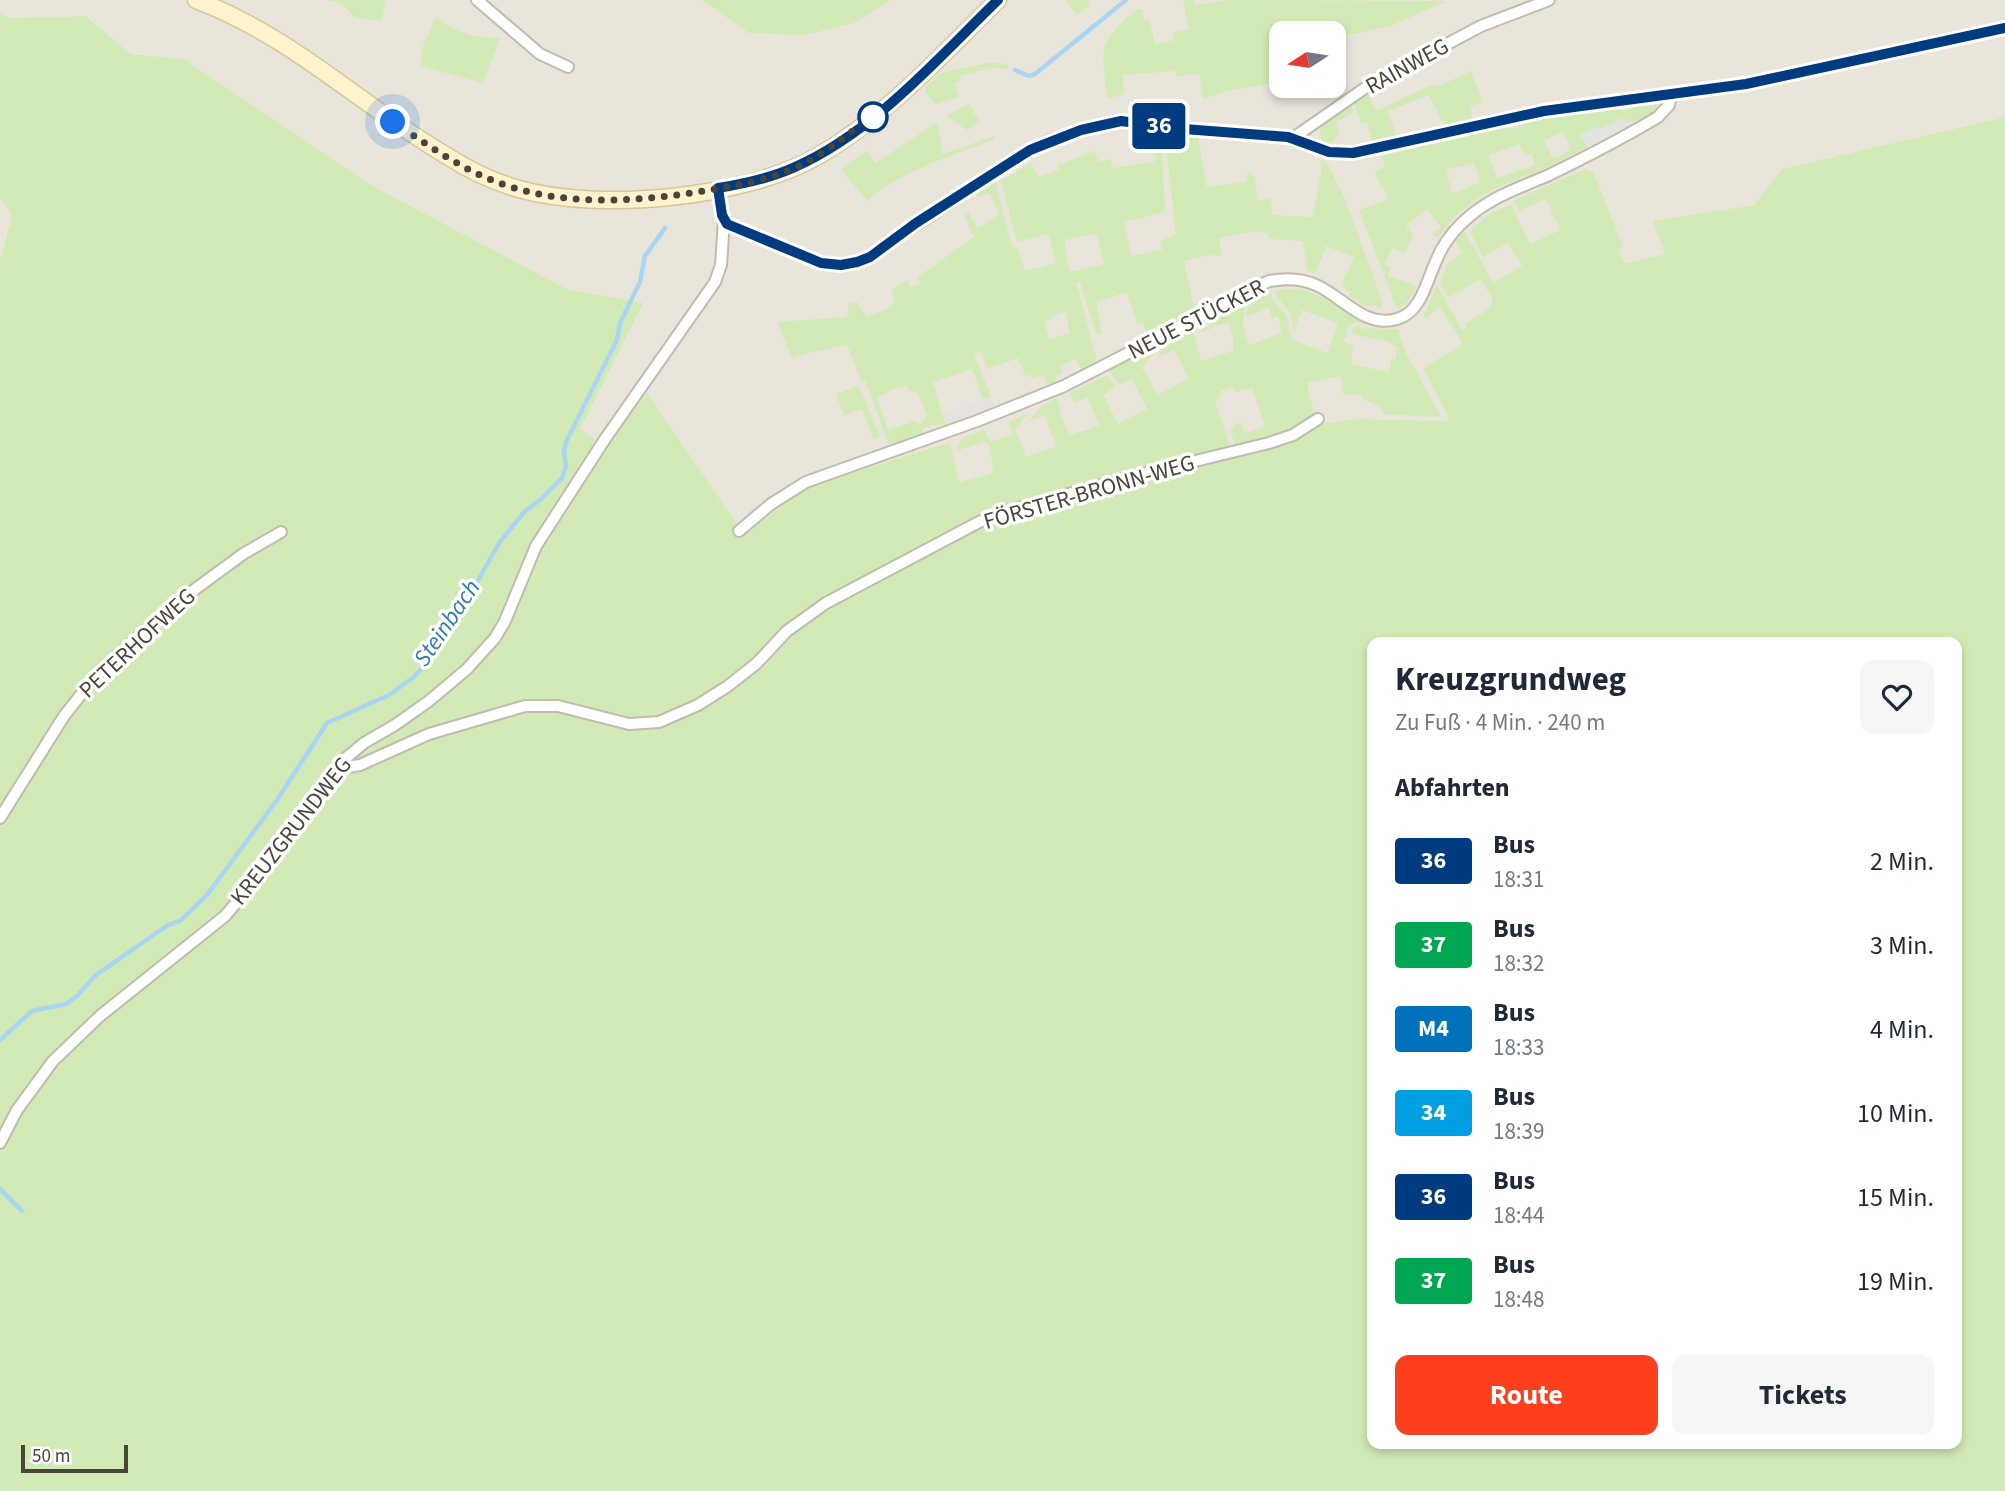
<!DOCTYPE html>
<html lang="de">
<meta charset="utf-8">
<style>
body{margin:0;font-family:"Source Sans 3",sans-serif;background:#f6f6f7;color:#1f2937;height:100vh;display:flex;flex-direction:column;font-size:26px;white-space:nowrap}
*{box-sizing:border-box;margin:0}
p{font-size:23px;color:#747a83}
.icon{flex:none;width:38px;height:38px;fill:none;stroke:currentColor;stroke-width:2;stroke-linecap:round;stroke-linejoin:round}
.map{position:relative;flex:1;overflow:hidden}
.side{position:absolute;left:1367px;top:637px;width:595px;height:812px;display:flex;flex-direction:column;background:#fff;border-radius:14px;box-shadow:0 4px 10px #0003}
.side>*{flex:none}
.badge{padding:0 14px;border-radius:5px;font-size:24px;line-height:46px}
.needle{width:46px;rotate:258deg}
.controls{position:absolute;left:1269px;top:21px;display:grid;gap:14px}
.controls a{display:grid;place-items:center;width:77px;height:77px;border-radius:14px;background:#fff;box-shadow:0 4px 10px #0003;font-size:35px}
.scale{position:absolute;left:21px;bottom:18px;width:107px;box-sizing:border-box;padding-left:7px;border:4px solid #4b4439;border-top:0;font-size:19px;line-height:24px;white-space:nowrap;color:#4b4439;-webkit-text-stroke:5px #fff;paint-order:stroke}
.you{position:absolute;width:35px;height:35px;margin:-18px;border:5px solid #fff;border-radius:50%;background:#1a73e8;box-shadow:0 0 0 10px #1a73e833}
.map>.badge{position:absolute;translate:-50% -50%;box-shadow:0 0 0 4px #fff}
h2{padding:0 28px;font-size:26px;line-height:63px}
.round{display:grid;place-items:center;flex:none;width:74px;height:74px;border-radius:14px;background:#f6f6f7}
.headline{display:flex;align-items:center;justify-content:space-between;height:119px;padding:0 28px}
h1{font-size:33px;font-weight:700;line-height:52px}
.action{display:flex;gap:14px;margin-top:auto;padding:14px 28px}
.action a{flex:1;height:80px;border-radius:14px;background:#fc3f1d;color:#fff;font-size:28px;font-weight:700;line-height:80px;text-align:center}
.action a+a{background:#f6f6f7;color:#1f2937}
ul{padding:0;list-style:none}
li{display:flex;align-items:center;gap:21px;height:84px;padding:0 28px}
li div{flex:1}
li b{display:block;font-size:26px}
li em{font-style:normal}
li .badge{min-width:77px;font-weight:700;text-align:center}
.map>svg:first-child{display:block}
</style>
<div class="map">
<svg width="2005" height="1491" viewBox="0 0 2005 1491">
<rect width="100%" height="100%" fill="#f6f3ec"/>
<!-- residential -->
<path fill="#eae5da" fill-rule="evenodd" d="M0,0H2005V117L1783,169L1754,205L1654,221L1665,254L1625,263L1617,251L1570,237L1448,421L1358,419L1277,445L1003,471L959,482L949,442L809,486L744,534L647,393L606,448L579,429L642,303L567,289L373,186L184,59L131,54L86,16L9,18L0,13ZM1281,33H1334V86H1281Z
M0,198L12,216L0,260Z"/>
<!-- green -->
<path fill="#d2eab5" fill-rule="evenodd" d="M327,0H386L381,21L354,17L343,4Z
M702,0H891L854,23L805,35L749,33Z
M1065,0H1087L1090,4L1078,15Z
M1183,0H1194L1196,5L1226,0L1447,1L1390,26L1340,37L1345,67L1334,70V33H1281V81L1228,91L1203,99L1199,73L1176,77V71L1123,75L1124,94L1107,99C1103,46 1094,47 1137,9H1142L1144,19H1149L1155,44L1174,40L1172,33L1189,29Z
M0,13L9,18L86,16L131,54L184,59L373,186L567,289L643,303L580,429L606,447L647,393L744,534L809,486L950,442L959,482L994,473L989,446L985,442L956,451L961,439L984,429L990,442L1013,435L1009,422L1028,413L1015,429L1026,457L1056,446L1045,415L1028,421L1041,407L1056,398L1061,409L1059,410L1070,436L1099,425L1087,397L1074,403L1070,392L1107,376L1116,387L1103,395L1118,424L1147,409L1132,379L1119,385L1109,370L1161,343L1142,368L1158,395L1189,378L1174,350L1158,357C1160,353 1163,346 1166,342C1171,337 1198,323 1206,319L1194,334L1201,361L1233,351V336L1228,322L1199,333L1212,323L1211,318C1224,312 1234,304 1246,298L1243,327L1249,345L1282,333L1278,316L1272,319L1269,308L1246,317L1249,298L1270,291L1273,300L1288,318L1291,340L1328,353L1338,323L1302,310L1294,331L1291,314L1277,297L1275,291C1312,280 1337,310 1367,324L1359,322L1349,324L1344,341L1353,346L1351,364L1389,372L1391,359H1396L1397,347L1386,341L1351,334L1353,328L1359,326L1362,329C1374,327 1385,330 1398,329L1405,351L1441,417L1384,414L1380,406L1364,400L1361,394L1343,395L1340,376L1307,383L1314,414L1291,432L1270,440L1235,445L1231,431L1234,425L1241,423L1245,433L1265,427L1252,388L1235,392L1233,387L1220,391L1221,397L1215,401L1231,449L1277,445L1322,424L1358,419L1448,421V416L1423,368L1461,346V340L1439,306L1426,319L1424,315L1437,285L1462,330L1467,327L1465,324L1490,308L1493,299L1480,279L1449,297L1440,284L1448,263L1462,253L1455,241L1465,232L1493,283L1522,266L1508,243L1483,257L1470,232C1481,218 1495,210 1511,205L1530,244L1560,230L1546,199L1519,211L1514,200L1586,169L1594,174L1623,246L1618,251L1625,263L1665,254L1653,221L1754,205L1782,169L2005,117V1491H0V260L12,216L0,198ZM1372,642H1956V1444H1372Z
M436,17C455,32 475,39 500,38L483,83L421,66L423,45Z
M993,62L1009,65L1007,69L993,67L960,76V81L954,83L959,97L935,104L926,94L925,88L940,73Z
M1471,71L1483,103L1470,106L1472,120L1445,126L1429,95L1388,111L1397,137L1373,143L1367,123H1361L1354,102L1368,94L1376,111L1431,85H1441Z
M969,104L980,123L967,130L946,116Z
M1351,104L1353,112L1336,123L1339,135L1329,146C1304,131 1338,112 1351,104Z
M1657,104V110L1639,120L1627,122L1624,118L1598,130L1597,128L1581,134L1587,147L1552,165L1498,187L1479,197L1455,216L1438,238L1432,234L1441,227L1426,209L1406,226L1413,235L1405,254L1392,248L1384,265L1390,268L1388,276L1417,286L1406,304L1397,309L1359,210L1388,200L1383,186H1380L1375,171L1385,168L1382,156L1509,126L1511,130L1521,127L1524,123L1567,113L1618,108L1623,111L1634,106ZM1563,131L1571,148L1557,158L1555,156L1552,157L1544,141ZM1520,144L1525,156L1532,154L1535,165L1497,178L1488,155ZM1474,163L1480,182L1453,194L1445,170Z
M937,122L943,154L994,136L995,139C952,156 902,170 867,201L841,169L867,151L876,163Z
M1169,133L1198,138L1207,187L1246,182L1248,171L1254,177L1258,201L1271,197L1272,215L1313,217L1322,166L1320,160L1326,161L1344,197L1383,303L1381,309L1374,305L1366,306L1349,296L1351,292L1341,286L1354,257L1326,246L1315,274L1307,270L1303,241L1269,239L1267,233L1252,232L1219,238L1222,255L1214,256L1213,254L1184,261L1195,310L1147,335L1143,323L1137,324L1127,292L1096,302L1102,333L1096,334L1080,282L1076,283L1097,361L1081,371L1076,359L1060,366L1062,373L1055,376L1057,381L1047,384L1043,375L1033,378L1031,375L1026,377L1018,358L987,369L981,352L974,354L991,397L983,399L972,369L933,382L946,426L934,424L922,429L920,436L890,447L865,381H861L847,345L811,352L792,358L777,322L847,317L849,304L857,302L866,317L887,309L895,302L891,290L907,280L910,287L920,284L918,277L974,237L964,216L968,212L978,228L1000,214L989,193L978,197L975,193L995,181L1012,246L1018,248L1025,271L1056,263L1049,234L1017,242L1001,181L1031,163L1038,177L1059,170L1058,165L1095,151L1098,162L1110,159L1113,168L1156,161L1155,149L1162,148L1165,212L1124,222L1131,256L1162,250L1160,241L1176,235L1165,137ZM1097,233L1104,264L1070,272L1066,256L1065,240ZM1065,312L1070,333L1049,339L1044,321L1052,319L1051,316ZM907,386L909,391L917,392L927,415L920,424L915,421L888,430L877,398L896,388Z
M859,386L880,437L874,439L862,409L844,415L836,394Z"/>
<!-- parking -->
<path fill="#e5e3e0" d="M1625,117L1629,127L1587,147L1580,134L1597,127L1599,130Z
M991,397L995,408L946,426L942,415Z"/>
<g fill="none" stroke-linecap="round" stroke-linejoin="round">
<!-- stream -->
<path stroke="#a9d4f2" stroke-width="4.5" d="M1015,70L1029,76L1035,74L1126,0
M0,1040L32,1011L66,1004L77,996L96,975L168,925L180,921L207,895L277,800L327,723L389,695L414,677L428,661L453,615L472,591L499,543L525,511L540,500L562,478L566,466L564,451L566,442L617,340L620,323L640,282L645,256L665,228
M0,1189L22,1211"/>
<!-- minor casing -->
<g stroke="#c2bbae" stroke-width="14">
<path id="minor" d="M477,0L540,54L568,67
M1293,138L1365,88L1402,68L1481,26L1549,0
M717,188L722,215L727,224L815,261L840,265L863,260L1030,150L1051,140L1112,122L1133,121L1184,129L1288,137L1329,152L1353,153L1544,111L1738,86L2005,28
M739,531L771,504L806,482L977,421L1064,386L1269,281C1285,278 1301,278 1316,285C1342,296 1365,329 1397,319C1422,312 1427,279 1437,259C1442,246 1451,234 1461,224C1487,198 1517,189 1549,175C1586,157 1623,138 1658,117L1669,105L1671,96
M336,769L360,765L429,734L525,706H558L629,724L659,722L698,705L728,686L757,663L787,631L826,603L979,522L1007,511L1130,477L1269,443L1293,435L1318,419
M0,818L64,716L98,673L175,604L243,554L281,532
M0,1143L17,1110L53,1061L100,1016L225,916L259,876L305,808L346,758L364,743L395,725L429,701L467,669L495,638L505,621L536,546L605,439L715,282L721,265L724,220"/>
</g>
<!-- secondary casing -->
<g stroke="#d6c79b" stroke-width="19">
<path id="secondary" d="M196,0C290,35 362,106 447,156C469,170 493,182 519,189C600,212 745,198 818,156C887,116 942,54 998,0"/>
</g>
<!-- minor -->
<use href="#minor" stroke="#fff" stroke-width="10"/>
<!-- secondary -->
<use href="#secondary" stroke="#fff3cd" stroke-width="16"/>
</g>
<g fill="none" stroke-linecap="round" stroke-linejoin="round">
<!-- line casing -->
<g stroke="#fff" stroke-width="16">
<path id="line" d="M998,0C937,59 874,132 795,167C771,178 743,184 718,188L722,215L727,224L821,263L841,265L857,262L870,257L916,223L1030,150L1081,130L1121,121L1184,129L1288,137L1329,152L1353,153L1544,111L1746,84L2005,28"/>
</g>
<!-- line -->
<use href="#line" stroke="#003b80" stroke-width="10"/>
<!-- walk -->
<path stroke="#4b4439" stroke-width="7" stroke-dasharray="0 12.6" d="M393,122C425,143 458,167 494,181C565,209 644,201 716,189C744,184 773,178 799,166C826,153 851,131 873,117"/>
</g>
<!-- markers -->
<circle fill="#fff" stroke="#003b80" stroke-width="3.5" cx="873" cy="117" r="14"/>
<g text-anchor="middle" dominant-baseline="central" stroke-width="7" stroke-linejoin="round" paint-order="stroke">
<!-- street labels -->
<g font-size="23" fill="#4b4439" stroke="#fff">
<text transform="translate(1407 66) rotate(-29)">RAINWEG</text>
<text transform="translate(1196 319) rotate(-27)">NEUE STÜCKER</text>
<text transform="translate(1089 492) rotate(-16)">FÖRSTER-BRONN-WEG</text>
<text transform="translate(137 643) rotate(-43)">PETERHOFWEG</text>
<text transform="translate(291 831) rotate(-52)">KREUZGRUNDWEG</text>
</g>
<!-- water labels -->
<g font-size="24" font-style="italic" fill="#2e7ab2" stroke="#fff">
<text transform="translate(447 623) rotate(-56)">Steinbach</text>
</g>
</g>
</svg>
<div class="controls">
<a><svg class="needle" viewBox="-14 -14 28 28"><path d="M0-13l5 13h-10z" fill="#e53935"/><path d="M0 13l5-13h-10z" fill="#747a83"/></svg></a>
</div>
<div class="scale">50 m</div>
<div class="you" style="left:393px;top:122px"></div>
<b class="badge" style="left:1159px;top:126px;background:#003b80;color:#fff">36</b>
<section class="side">
<div class="headline"><div><h1>Kreuzgrundweg</h1><p>Zu Fuß · 4 Min. · 240 m</p></div><a class="round"><svg class="icon" aria-label="heart" viewBox="0 0 24 24"><path d="M12 20l-8-8c-3-5 5-10 8-4 3-6 11-1 8 4z"/></svg></a></div>
<h2>Abfahrten</h2>
<ul>
<li><span class="badge" style="background:#003b80;color:#fff">36</span><div><b>Bus</b><p>18:31</p></div><em>2 Min.</em></li>
<li><span class="badge" style="background:#00a651;color:#fff">37</span><div><b>Bus</b><p>18:32</p></div><em>3 Min.</em></li>
<li><span class="badge" style="background:#0072bc;color:#fff">M4</span><div><b>Bus</b><p>18:33</p></div><em>4 Min.</em></li>
<li><span class="badge" style="background:#009ee2;color:#fff">34</span><div><b>Bus</b><p>18:39</p></div><em>10 Min.</em></li>
<li><span class="badge" style="background:#003b80;color:#fff">36</span><div><b>Bus</b><p>18:44</p></div><em>15 Min.</em></li>
<li><span class="badge" style="background:#00a651;color:#fff">37</span><div><b>Bus</b><p>18:48</p></div><em>19 Min.</em></li>
</ul>
<div class="action"><a>Route</a><a>Tickets</a></div>
</section>
</div>
